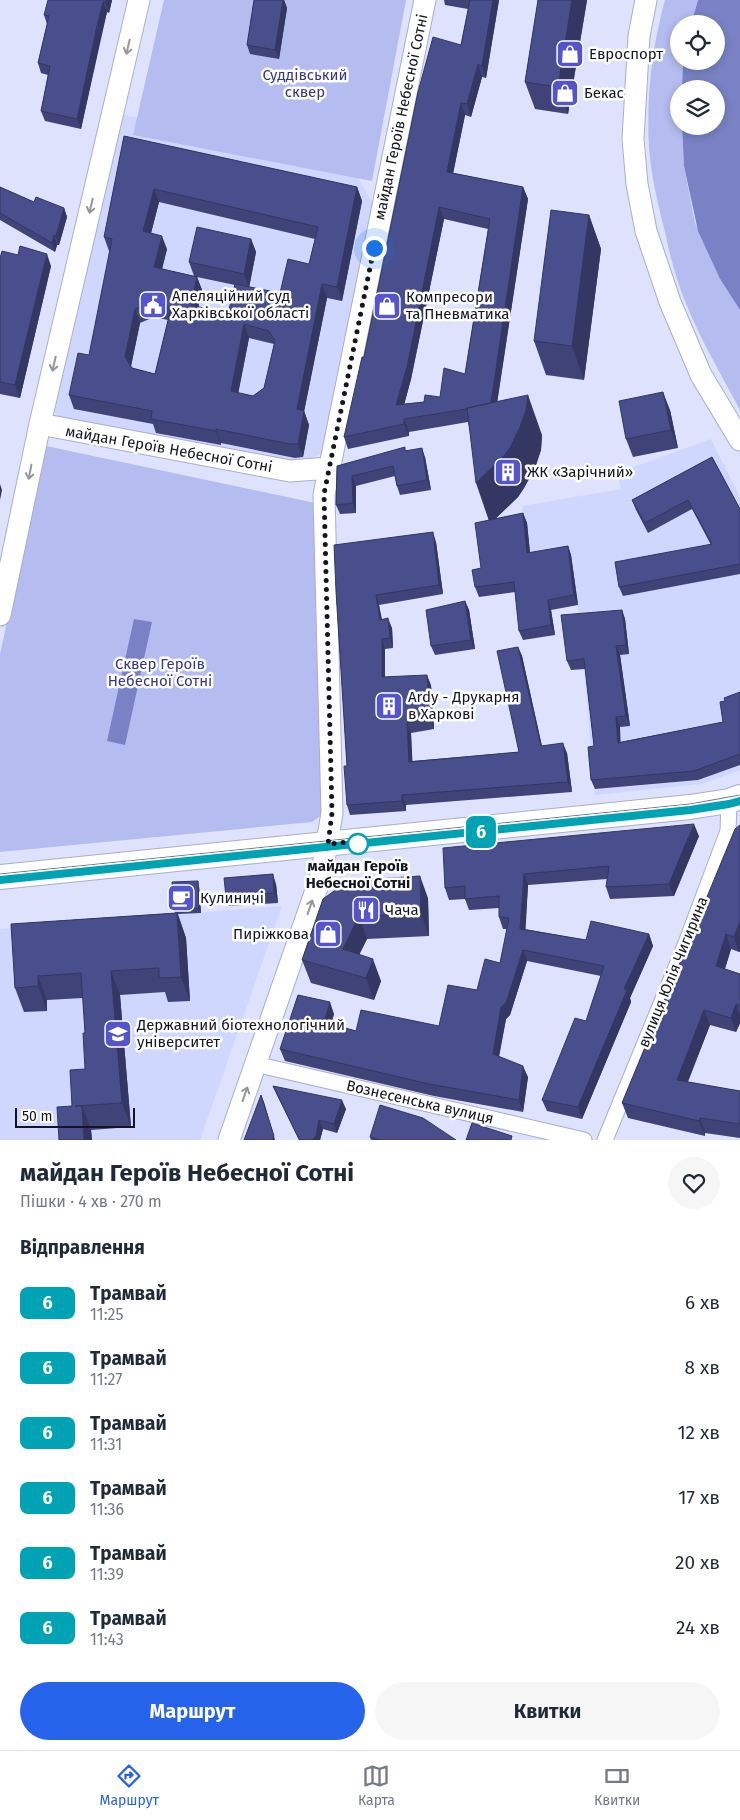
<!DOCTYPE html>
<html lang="uk">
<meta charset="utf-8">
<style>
body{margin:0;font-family:"Fira Sans",sans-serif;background:#f6f6f7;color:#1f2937;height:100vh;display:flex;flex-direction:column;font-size:19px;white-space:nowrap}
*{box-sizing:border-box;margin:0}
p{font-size:16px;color:#747a83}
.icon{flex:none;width:28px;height:28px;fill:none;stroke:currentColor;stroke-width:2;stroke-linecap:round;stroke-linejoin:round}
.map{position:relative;height:1140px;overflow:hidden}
.drawer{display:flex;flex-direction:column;background:#fff;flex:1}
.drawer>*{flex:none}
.badge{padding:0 10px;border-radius:8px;font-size:18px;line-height:32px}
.tools{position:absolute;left:670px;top:15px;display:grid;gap:10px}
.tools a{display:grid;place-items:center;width:55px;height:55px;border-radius:50%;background:#fff;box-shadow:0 2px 8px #0003;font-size:25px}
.scale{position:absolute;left:15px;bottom:12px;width:120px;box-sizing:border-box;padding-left:5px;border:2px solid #131520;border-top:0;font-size:14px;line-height:18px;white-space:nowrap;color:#131520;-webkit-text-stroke:4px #fff;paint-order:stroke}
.you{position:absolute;width:25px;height:25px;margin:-12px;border:4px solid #fff;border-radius:50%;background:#1a73e8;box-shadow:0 0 0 8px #1a73e833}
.map>.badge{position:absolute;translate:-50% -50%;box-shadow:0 0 0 2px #fff}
h2{padding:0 20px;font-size:19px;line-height:45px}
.round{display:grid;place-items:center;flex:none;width:52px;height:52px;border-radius:26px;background:#f6f6f7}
.head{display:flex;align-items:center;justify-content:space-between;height:85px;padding:0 20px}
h1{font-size:24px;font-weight:700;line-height:38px}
.cta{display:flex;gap:10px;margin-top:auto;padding:10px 20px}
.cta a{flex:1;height:58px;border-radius:30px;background:#2563eb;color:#fff;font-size:20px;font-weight:700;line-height:58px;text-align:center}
.cta a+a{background:#f6f6f7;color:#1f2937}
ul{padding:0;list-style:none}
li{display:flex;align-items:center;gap:15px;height:65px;padding:0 20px}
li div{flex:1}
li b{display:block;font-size:19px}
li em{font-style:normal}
li .badge{min-width:55px;font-weight:700;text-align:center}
.tab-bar{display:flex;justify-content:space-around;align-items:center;height:70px;border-top:1px solid #e0e1e3;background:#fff;font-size:14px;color:#747a83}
.tab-bar a{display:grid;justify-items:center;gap:2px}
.tab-bar .active{color:#2563eb}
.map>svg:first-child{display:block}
</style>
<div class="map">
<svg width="740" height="1140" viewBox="0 0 740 1140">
<rect width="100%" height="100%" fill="#dee2fc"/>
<!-- built -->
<path fill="#d0d7fe" d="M121,114L351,165L375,208L323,453L297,466L63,423L54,411Z
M711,439L740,497V770L702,784L595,795L580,623L571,556L531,563L522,506L621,489L617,473Z
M282,906L200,1140H0V929Z"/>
<!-- green -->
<path fill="#b4bcf0" d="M164,0H406L372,181L133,135Z
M665,0H698L691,24H679V61H683L682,89H679V126H682L684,166L695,223L720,279L740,310V410C721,374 700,339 685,301C676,279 670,256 665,232C658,204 651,176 649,147C646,98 652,47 665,0Z
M46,446L315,503L323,814L312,822L0,852V654Z"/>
<!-- water -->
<path fill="#7a82c5" d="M698,0H740V310L720,279L698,231L684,166L682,126H716V89H682L683,61H716V24H691Z
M134,619L152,622L125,745L107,741Z"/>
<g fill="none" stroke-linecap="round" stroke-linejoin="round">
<!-- street casing -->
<g stroke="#a9aecd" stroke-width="17">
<path id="street" d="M255,1064L584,1140
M605,1140L686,943L728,831L729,801"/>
</g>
<!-- secondary casing -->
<g stroke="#a9aecd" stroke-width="23">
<path id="secondary" d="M646,0L639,36L633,139L637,184L646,231L670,302L701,375L740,440
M40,424L290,471L329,468
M0,615L40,424L139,0
M229,1140L322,873L332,813L324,495L425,0"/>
</g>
<!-- primary casing -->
<g stroke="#a9aecd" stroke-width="26">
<path id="primary" d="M0,877L690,807L729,801L740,797"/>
</g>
<!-- street -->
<use href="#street" stroke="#fff" stroke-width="15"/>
<!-- secondary -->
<use href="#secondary" stroke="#fff" stroke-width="21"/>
<!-- primary -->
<use href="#primary" stroke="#fff" stroke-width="24"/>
<!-- tram -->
<path stroke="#707385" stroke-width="1" d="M0,874L690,804L740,795"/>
</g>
<!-- wall -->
<path fill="#3f4378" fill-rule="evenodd" d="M112,0L109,13L107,12L101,36L81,129L45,121L41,111L48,75L41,73L38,63L47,24L44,15Z
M254,0H284L287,8L279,59L250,54L247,45Z
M444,0H499L486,78L482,77L471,117L465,115L453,173L523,187L528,199L497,402L542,435L541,450L535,468L524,488L518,497L495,519L523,513L527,523L530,553L568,546L571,555L578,605L551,610L555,635L523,640L519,631L515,592L479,597L475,587L481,568L489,520L468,422L409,432V436L348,449L344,437L461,45L468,9L445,5ZM444,219L488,229L465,374L440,397L424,402L404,404L411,379Z
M538,0H587L568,114L535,109L525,82Z
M124,136L357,187L362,201L342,301L327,298L304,411L309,425L303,457L295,458L221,443V445L156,433L153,424L74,409L69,395L89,355L110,251H109L104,237ZM159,202L315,239L309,264L280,293L249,287L256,252L251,239L189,262L194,276L162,269L167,249L151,233ZM197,277L235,285L228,314L198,307L202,290ZM154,317L168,320L155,374L132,368L131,366L140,323ZM249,338L274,344L264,388L253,396L238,393Z
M0,187L34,202L64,208L67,217L59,245H57L55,252L0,220Z
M589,215L601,249L584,380L546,375L534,341Z
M0,258L51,266L20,398L0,394Z
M670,410L678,448L633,457L626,439Z
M406,450L425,457L431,490L400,495L397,486L395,476L356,486V513L340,514L336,505L337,466Z
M712,457L740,509V574L623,596L619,587L711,545L692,509L648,533L636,510L632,500Z
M436,542L443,594L379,605L382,619L392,628L393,648L385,649V677L431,685L434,729L411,733L412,761L519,752L518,647L522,656L542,746L567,753L572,792L406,805V811L350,815L347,805V766L336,591Z
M465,601L469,610L475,649L435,655L431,646Z
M622,610L625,619L629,654L620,655L630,726L620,727V742L723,722L725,701L740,692V765L698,780L595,789L591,780L594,746L585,669L571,670L567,661Z
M740,825V951L739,952L731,949L725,969L740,974V1023L736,1032L710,1025L688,1082L740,1091V1138L705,1133V1136L628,1118L622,1103Z
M699,836L674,896L610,899L606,887L607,879L528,885L525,929L586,940L649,934L653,946L630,998L631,1002L582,1119L547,1111L542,1100L586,1021L601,976L527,961L510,1015L506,1019L499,1057L528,1077L523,1112L434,1096L285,1061L280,1049L334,1014L331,1024L356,1031L439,1026L477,990L500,963L507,929H503L499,917V908L469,910L465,899L449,900L445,888Z
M276,884L278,903L229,906L226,897Z
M199,886L201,913L178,914L186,938L190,1001L168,1002L165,992L120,995L131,1127L91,1130L92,1140L72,1106L85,1069V1033L83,998L47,1000V1011L24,1012L15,988L11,924L175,913L174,910Z
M428,898L429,936L367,939L359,955L381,981L374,1000L311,983L302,960L323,899Z
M273,1086L346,1109L337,1133L323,1129L320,1140H299L277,1095Z
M370,1137L456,1140H371Z"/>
<!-- shaded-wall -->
<path fill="#333762" d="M106,0H112L109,13L105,2Z
M283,0H284L287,8L279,59L275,50Z
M493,0H499L486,78L482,66Z
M572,0H587L568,114L558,87Z
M103,2L107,12L81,129L77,119Z
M478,64L482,77L471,117L467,104Z
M461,103L465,115L451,184L447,172Z
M357,187L362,201L342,301L337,287Z
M523,187L528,199L495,417L490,405Z
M154,189L159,202L148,245L143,231Z
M439,207L444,219L411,379L401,417L396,405Z
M64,208L67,217L59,245L56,236Z
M589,215L601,249L584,380L572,346Z
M54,235L57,245L55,252L52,243Z
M162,236L167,249L159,281L154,267Z
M251,239L256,252L249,288L244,274Z
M47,254L51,266L20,398L15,385Z
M197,277L202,290L196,319L191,305Z
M322,284L327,298L302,422L304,411L309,425L303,457L298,444L297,409Z
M135,309L140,323L130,371L125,357Z
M244,324L249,338L236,405L231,391Z
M663,392L670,410L678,448L671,430Z
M528,395L542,435L541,450L535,468L524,488L518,497L490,524L476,483Z
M404,419L409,432V436L404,424Z
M216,429L221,443V445L216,431Z
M422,448L425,457L431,490L427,480Z
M352,476L356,486V513L353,503Z
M0,484L2,490L0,500Z
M523,513L527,523L531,563L527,553Z
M433,532L436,542L443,594L439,585Z
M568,546L571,555L578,605L574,595Z
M376,595L379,605L383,630L380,620Z
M548,600L551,610L555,635L551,625Z
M465,601L469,610L475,649L471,640Z
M622,610L625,619L629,654L626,645Z
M388,618L392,628L393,648L390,638Z
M382,639L385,649V687L382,677Z
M616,646L620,655L630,726L626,716Z
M518,647L522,656L544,756L541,746Z
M427,675L431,685L434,729L430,719Z
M616,717L620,727L621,752L618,743Z
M407,723L411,733L413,772L409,762Z
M563,743L567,753L572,792L568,782Z
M402,795L406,805V811L402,801Z
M694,824L699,836L674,896L669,884Z
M273,874L276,884L278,903L274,893Z
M524,874L528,885L525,940L520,929Z
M420,876L428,898L429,936L421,914Z
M198,881L199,886L201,913L199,908Z
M177,913L186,938L190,1001L181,977Z
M359,916L367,939L351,971L343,949Z
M740,921V951L739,952L734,937Z
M649,934L653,946L630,998L631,1002L582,1119L578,1107L624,989Z
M726,934L731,949L721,981L716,966Z
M523,950L527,961L510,1015L506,1019L497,1066L493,1054L501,1007Z
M373,959L381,981L374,1000L366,978Z
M111,971L120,995L131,1127L122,1103Z
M38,976L47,1000V1011L38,986Z
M330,1002L334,1014L328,1034L324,1022Z
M736,1004L740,1015V1023L736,1032L731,1018Z
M704,1010L710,1025L682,1095L677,1080Z
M523,1066L528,1077L523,1112L519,1100Z
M261,1095L264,1102L275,1140H272Z
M342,1100L346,1109L337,1133L334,1124Z
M82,1106L91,1130L92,1140H84Z
M700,1118L705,1133V1136L699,1121Z
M319,1120L323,1129L320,1140H312Z"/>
<!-- building -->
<path fill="#494e8c" stroke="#333762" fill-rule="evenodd" d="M48,0H106L105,2H103L97,26L77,119L41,111L50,66L38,63L49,16L44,15Z
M254,0H283L275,50L247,45Z
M470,0H493L482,66L478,64L467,104L461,103L447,172L523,187L491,403L467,408V409L404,419V424L344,437L362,357H364L418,92L433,37L461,45ZM439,207L490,219L465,374L444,368L440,397L425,395L424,402L396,405L407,367Z
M538,0H572L558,87L525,82Z
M124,136L357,187L337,287L322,284L297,409L304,411L298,444H290L216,429V431L151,419L152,411L69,395L78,353L89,355L112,239L104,237ZM154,189L318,227L309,264L288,259L280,293L235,284L228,314L191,305L197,277L154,267L162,236L143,231ZM149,303L171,308L155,374L132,368L125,357L135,309ZM244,324L269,331L275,341L264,388L253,396L231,391Z
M0,187L34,202L36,197L64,208L56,236L54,235L52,243L0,213Z
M551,210L589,215L572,346L534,341Z
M197,227L251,239L244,274L189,262Z
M20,246L47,254L15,385L0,382V258L2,251L18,255Z
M663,392L671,430L626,439L619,401Z
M528,395L526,410L520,427L510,448L503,457L476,483L467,408Z
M405,447V451L422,448L427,480L397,486L393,466L352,476L353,503L336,505L337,466Z
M712,457L740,509V564L619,587L615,562L712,544L688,500L645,523L632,500Z
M523,513L527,553L568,546L574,595L548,600L551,625L519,631L514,582L475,587L472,570L481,568L475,523Z
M433,532L439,585L376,595L380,620L388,618L390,638L382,639V677L427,675L430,719L407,723L409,762L519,752L497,651L518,647L541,746L563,743L568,782L402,795V801L347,805L344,766H347L336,591L334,545Z
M465,601L471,640L431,646L426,610Z
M622,610L626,645L616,646L626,716L616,717L618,743L723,722L720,702L725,701L724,698L740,692V754L694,771L591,780L588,747L594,746L584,659L567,661L561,615Z
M694,824L669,884L606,887L609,866L524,874L520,929L586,940L591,921L649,934L624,989L627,990L578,1107L542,1100L575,1018L586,1021L604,966L523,950L506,1003L501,1007L493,1054L523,1066L519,1100L429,1084L280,1049L298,995L330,1002L324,1022L356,1031L361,1010L439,1026L448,985L477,990L485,959L500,963L509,918L499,917V896L465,899V886L445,888L443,848Z
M740,825V921L734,937L726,934L716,966L740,974V1006L736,1004L731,1018L704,1010L677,1080L740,1091V1124L700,1118L699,1121L622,1103L735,829Z
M273,874L274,893L226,897L224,878Z
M420,876L421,914L359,916L343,949L373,959L366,978L302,960L323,899L348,881Z
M198,881L199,908L174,910L172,882Z
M177,913L181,977L159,978V968L111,971L122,1103L75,1106H82L84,1140H59L57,1107L72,1106L70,1070L85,1069L83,1033H85L81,973L38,976V986L15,988L11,924Z
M273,1086L342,1100L334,1124L319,1120L316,1136L312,1140H303L299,1139Z
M261,1095L274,1136L272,1140H244Z
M380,1105L423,1118L456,1140H380L370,1137Z
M472,1123L512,1136L511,1140H466Z"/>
<!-- one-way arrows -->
<defs><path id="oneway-shaft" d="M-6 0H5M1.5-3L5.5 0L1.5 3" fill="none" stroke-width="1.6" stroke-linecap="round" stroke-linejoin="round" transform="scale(1.25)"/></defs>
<g stroke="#95969b">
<use href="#oneway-shaft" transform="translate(128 47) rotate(103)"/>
<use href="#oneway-shaft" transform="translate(91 206) rotate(103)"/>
<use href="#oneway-shaft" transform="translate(54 364) rotate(103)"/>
<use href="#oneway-shaft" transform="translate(30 472) rotate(101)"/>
<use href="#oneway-shaft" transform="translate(310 907) rotate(-71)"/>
<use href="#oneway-shaft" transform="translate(245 1094) rotate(-71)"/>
</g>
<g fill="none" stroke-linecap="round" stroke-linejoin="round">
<!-- line casing -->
<g stroke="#fff" stroke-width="11">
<path id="line" d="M0,880L690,810L729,804L740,801"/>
</g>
<!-- line -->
<use href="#line" stroke="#00a3b4" stroke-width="8"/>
<!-- walk -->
<path stroke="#131520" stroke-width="5" stroke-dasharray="0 9" d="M358,844V841L328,844L332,813L324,494L374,248"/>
</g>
<!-- icons -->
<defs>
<g id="shop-square" transform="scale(1.4375)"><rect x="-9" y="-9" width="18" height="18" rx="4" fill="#5455cc" stroke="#fff"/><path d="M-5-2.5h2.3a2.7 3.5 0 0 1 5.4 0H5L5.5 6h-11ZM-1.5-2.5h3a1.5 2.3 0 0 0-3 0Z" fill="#fff"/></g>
<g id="civic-square" transform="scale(1.4375)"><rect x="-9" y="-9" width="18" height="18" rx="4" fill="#5455cc" stroke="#fff"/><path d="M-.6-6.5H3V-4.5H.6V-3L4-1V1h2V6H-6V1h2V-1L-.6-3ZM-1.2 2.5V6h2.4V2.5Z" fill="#fff"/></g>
<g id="building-square" transform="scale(1.4375)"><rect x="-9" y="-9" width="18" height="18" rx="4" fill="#5455cc" stroke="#fff"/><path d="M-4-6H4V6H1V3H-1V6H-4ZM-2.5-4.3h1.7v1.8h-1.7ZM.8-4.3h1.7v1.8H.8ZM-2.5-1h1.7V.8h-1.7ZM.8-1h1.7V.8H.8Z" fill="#fff"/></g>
<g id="cafe-square" transform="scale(1.4375)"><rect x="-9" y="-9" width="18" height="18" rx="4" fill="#5455cc" stroke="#fff"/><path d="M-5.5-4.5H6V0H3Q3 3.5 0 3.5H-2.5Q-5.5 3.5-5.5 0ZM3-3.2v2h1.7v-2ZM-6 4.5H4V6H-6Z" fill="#fff"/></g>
<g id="restaurant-square" transform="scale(1.4375)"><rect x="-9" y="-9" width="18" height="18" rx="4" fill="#5455cc" stroke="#fff"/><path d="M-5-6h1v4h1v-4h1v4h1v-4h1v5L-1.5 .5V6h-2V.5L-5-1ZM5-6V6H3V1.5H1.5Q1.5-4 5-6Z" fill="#fff"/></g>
<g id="university-square" transform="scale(1.4375)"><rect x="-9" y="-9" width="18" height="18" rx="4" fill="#5455cc" stroke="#fff"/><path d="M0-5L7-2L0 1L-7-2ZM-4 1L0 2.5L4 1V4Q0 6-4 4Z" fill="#fff"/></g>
</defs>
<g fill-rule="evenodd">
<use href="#shop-square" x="570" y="54"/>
<use href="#shop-square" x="565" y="93"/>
<use href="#civic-square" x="153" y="305"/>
<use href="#shop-square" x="387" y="306"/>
<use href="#building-square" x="508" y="472"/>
<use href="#building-square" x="389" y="706"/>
<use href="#cafe-square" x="181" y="898"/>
<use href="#restaurant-square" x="366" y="910"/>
<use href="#shop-square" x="328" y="934"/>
<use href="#university-square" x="118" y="1034"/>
</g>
<!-- markers -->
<circle fill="#fff" stroke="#00a3b4" stroke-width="2.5" cx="358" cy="844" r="10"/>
<g text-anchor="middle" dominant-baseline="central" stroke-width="5" stroke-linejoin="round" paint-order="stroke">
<!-- poi labels -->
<g font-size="15" fill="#131520" stroke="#fff" text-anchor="start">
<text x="589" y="54">Евроспорт</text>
<text x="584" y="93">Бекас</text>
<text x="172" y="296">Апеляційний суд<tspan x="172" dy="17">Харківської області</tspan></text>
<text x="406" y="297">Компресори<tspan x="406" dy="17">та Пневматика</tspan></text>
<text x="527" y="472">ЖК «Зарічний»</text>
<text x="408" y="697">Ardy - Друкарня<tspan x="408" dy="17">в Харкові</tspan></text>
<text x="200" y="898">Кулиничі</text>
<text x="385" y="910">Чача</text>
<text x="309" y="934" text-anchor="end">Пиріжкова</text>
<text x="137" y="1025">Державний біотехнологічний<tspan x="137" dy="17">університет</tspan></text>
</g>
<!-- park labels -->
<g font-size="15" fill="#363787" stroke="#fff">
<text x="305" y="75">Суддівський<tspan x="305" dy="17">сквер</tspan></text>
<text x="160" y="664">Сквер Героїв<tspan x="160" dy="17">Небесної Сотні</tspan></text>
</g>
<!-- street labels -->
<g font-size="15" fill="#131520" stroke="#fff">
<text transform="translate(401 117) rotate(-78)">майдан Героїв Небесної Сотні</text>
<text transform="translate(169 449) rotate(10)">майдан Героїв Небесної Сотні</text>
<text transform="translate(673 972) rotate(-68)">вулиця Юлія Чигирина</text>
<text transform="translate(420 1102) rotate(13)">Вознесенська вулиця</text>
</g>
<!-- stop labels -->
<g font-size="15" font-weight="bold" fill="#131520" stroke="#fff">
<text x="358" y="866">майдан Героїв<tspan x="358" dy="17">Небесної Сотні</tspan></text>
</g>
</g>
</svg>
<div class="tools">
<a><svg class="icon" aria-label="locate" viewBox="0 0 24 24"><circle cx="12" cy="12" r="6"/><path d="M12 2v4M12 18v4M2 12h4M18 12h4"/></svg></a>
<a><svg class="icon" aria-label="layers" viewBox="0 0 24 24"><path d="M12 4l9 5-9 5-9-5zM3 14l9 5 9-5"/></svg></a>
</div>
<div class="scale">50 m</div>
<div class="you" style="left:374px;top:248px"></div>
<b class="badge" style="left:481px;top:832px;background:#00a3b4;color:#fff">6</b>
</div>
<section class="drawer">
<div class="head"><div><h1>майдан Героїв Небесної Сотні</h1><p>Пішки · 4 хв · 270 m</p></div><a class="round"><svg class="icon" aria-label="heart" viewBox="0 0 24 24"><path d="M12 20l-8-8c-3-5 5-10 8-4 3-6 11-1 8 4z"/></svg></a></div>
<h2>Відправлення</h2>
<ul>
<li><span class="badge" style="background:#00a3b4;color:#fff">6</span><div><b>Трамвай</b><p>11:25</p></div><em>6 хв</em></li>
<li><span class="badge" style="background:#00a3b4;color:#fff">6</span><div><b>Трамвай</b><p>11:27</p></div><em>8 хв</em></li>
<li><span class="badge" style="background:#00a3b4;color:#fff">6</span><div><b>Трамвай</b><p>11:31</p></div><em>12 хв</em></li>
<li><span class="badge" style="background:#00a3b4;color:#fff">6</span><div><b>Трамвай</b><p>11:36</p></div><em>17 хв</em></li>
<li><span class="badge" style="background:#00a3b4;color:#fff">6</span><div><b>Трамвай</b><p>11:39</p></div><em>20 хв</em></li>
<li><span class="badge" style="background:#00a3b4;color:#fff">6</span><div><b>Трамвай</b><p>11:43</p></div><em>24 хв</em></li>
</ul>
<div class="cta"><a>Маршрут</a><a>Квитки</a></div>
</section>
<nav class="tab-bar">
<a class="active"><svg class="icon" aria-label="directions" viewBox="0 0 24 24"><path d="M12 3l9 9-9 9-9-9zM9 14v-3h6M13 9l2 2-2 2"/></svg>Маршрут</a>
<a><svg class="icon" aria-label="map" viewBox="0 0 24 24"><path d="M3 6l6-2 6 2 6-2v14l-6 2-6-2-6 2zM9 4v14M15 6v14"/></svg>Карта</a>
<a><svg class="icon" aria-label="tickets" viewBox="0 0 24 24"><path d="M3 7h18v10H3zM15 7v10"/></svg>Квитки</a>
</nav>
